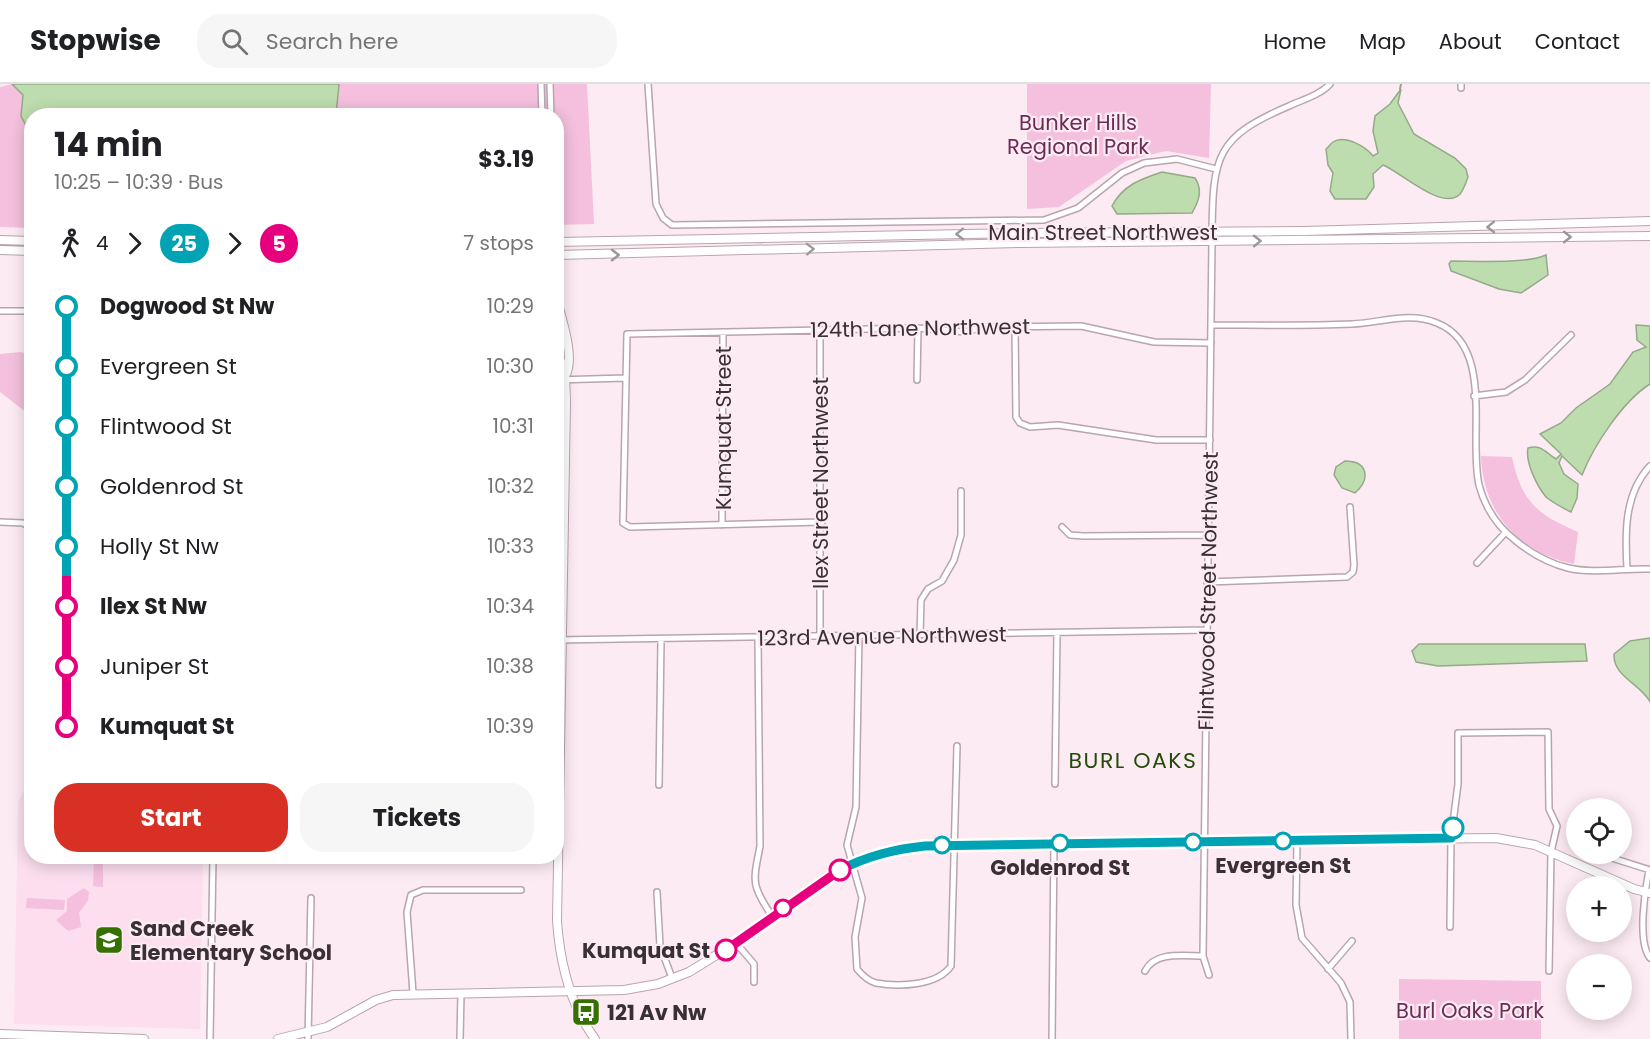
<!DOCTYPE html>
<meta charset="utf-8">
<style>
body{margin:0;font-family:Poppins,sans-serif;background:#f6f6f6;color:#202124;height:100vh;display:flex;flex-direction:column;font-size:22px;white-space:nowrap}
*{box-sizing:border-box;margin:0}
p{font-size:20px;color:#757577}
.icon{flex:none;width:33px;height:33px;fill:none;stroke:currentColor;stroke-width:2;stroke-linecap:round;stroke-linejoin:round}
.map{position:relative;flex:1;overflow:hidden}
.side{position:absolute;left:24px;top:24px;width:540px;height:756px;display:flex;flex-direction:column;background:#fff;border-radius:24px;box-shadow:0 3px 15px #0003}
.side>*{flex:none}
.badge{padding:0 12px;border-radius:20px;font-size:21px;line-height:39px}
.tools{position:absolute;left:1566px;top:714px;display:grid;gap:12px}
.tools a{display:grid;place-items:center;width:66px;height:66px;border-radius:50%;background:#fff;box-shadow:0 3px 15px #0003;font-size:30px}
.map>.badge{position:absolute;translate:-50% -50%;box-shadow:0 0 0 3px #fff}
.legs{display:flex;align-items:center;gap:9px;height:66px;padding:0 30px;font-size:20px}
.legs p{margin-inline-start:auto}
.head{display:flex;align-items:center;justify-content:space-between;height:102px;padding:0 30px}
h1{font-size:33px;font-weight:700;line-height:45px}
.cta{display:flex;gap:12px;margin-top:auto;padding:12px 30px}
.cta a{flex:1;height:69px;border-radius:24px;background:#d93025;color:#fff;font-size:24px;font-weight:700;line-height:69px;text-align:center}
.cta a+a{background:#f6f6f6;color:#202124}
ul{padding:0 30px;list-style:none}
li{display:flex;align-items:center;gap:21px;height:60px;font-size:22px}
li i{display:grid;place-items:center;width:9px;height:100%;margin:0 8px;background:currentColor}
li i::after{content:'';width:15px;height:15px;margin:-8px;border:4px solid;border-radius:50%;background:#fff}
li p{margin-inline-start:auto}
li:first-child i{background:linear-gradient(#0000 50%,currentColor 0)}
li:last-child i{background:linear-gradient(currentColor 50%,#0000 0)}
header{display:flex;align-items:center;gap:36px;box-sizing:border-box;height:84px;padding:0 30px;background:#fff;border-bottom:2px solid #e0e0e0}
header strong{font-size:28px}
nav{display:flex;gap:33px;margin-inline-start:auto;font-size:21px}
.search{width:420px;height:54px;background:#f6f6f6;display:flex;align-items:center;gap:15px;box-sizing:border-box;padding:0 21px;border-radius:24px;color:#757577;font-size:22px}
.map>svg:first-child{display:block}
</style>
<header>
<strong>Stopwise</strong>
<div class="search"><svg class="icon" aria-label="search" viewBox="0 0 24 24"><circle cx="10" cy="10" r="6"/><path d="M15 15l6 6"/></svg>Search here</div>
<nav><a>Home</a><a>Map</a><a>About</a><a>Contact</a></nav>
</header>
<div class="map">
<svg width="1650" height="955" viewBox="0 0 1650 955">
<rect width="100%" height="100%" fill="#fdebf4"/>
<!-- built -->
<path fill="#fcdeee" d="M31,694L32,772L203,773L200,945L14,940L18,718Z"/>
<!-- green -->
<path fill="#f4c0dd" d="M12,0L23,11L21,32L31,51V144L0,143V3Z
M180,0H587L594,140L557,141L556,32L187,31Z
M1027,0H1211L1209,74L1166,67L1126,77L1059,123L1027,125Z
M20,268L31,270V311L27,329L0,308V270Z
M1481,372L1512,373C1522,419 1537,430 1578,448L1574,480C1519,469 1483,429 1481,372Z
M94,775L103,776V803L93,802Z
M84,804L89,808L88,816L79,829L81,843L68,847L56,836L67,827V815Z
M27,814L65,816L64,826L26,824Z
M1399,895L1541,897V955H1399Z"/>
<!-- water -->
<path fill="#bdddae" stroke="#95a98a" stroke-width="1.5" d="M12,0H339L336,31L32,32L31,51L21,32L23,11Z
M1401,5L1398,19L1414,50L1455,74L1466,85L1468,93C1466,98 1464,105 1460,110C1443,128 1401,88 1383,81L1373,90L1374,103L1366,115H1335L1330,107L1333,89L1328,81L1326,65C1329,63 1330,60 1333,58C1345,50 1366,63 1373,72L1378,69L1373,47L1375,32L1390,20Z
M1162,88L1195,94C1203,106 1199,117 1192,129L1117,130L1112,122C1123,101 1141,95 1162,88Z
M1546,171L1548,191L1521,209L1499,205L1451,187L1449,180L1451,177C1475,177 1527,180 1546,171Z
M1636,241L1650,242V300C1623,317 1594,361 1582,391L1562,372L1559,379L1564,390L1578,400L1577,414L1571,428C1563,424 1553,419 1546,413C1537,402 1525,378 1528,364C1541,360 1546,369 1556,375L1561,370L1540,350L1561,339L1576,324L1610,300L1633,268L1646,263L1637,256Z
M1345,377C1368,377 1371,395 1355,409L1342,404L1334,391L1336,383Z
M1650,554V618C1641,600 1613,593 1614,570L1630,557Z
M1419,560H1585L1587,577L1438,582L1416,578L1412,567Z"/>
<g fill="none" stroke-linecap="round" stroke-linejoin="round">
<!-- stream -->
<path stroke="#95a98a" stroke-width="2" d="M1400,5L1401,0"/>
<!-- street casing -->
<g stroke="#b9a4af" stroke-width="8">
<path id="street" d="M541,0L542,32
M550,0L551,32
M648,0L656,120L663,134L672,141L1044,136L1078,124L1122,89L1144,79L1177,75L1216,85
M1461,0V4
M1212,148C1213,72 1216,53 1289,22C1302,16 1320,11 1330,0
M0,227H32
M1211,241C1258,241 1305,242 1352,240C1381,239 1409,227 1437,239C1495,262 1468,353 1479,401C1485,424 1498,443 1516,457C1532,470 1548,479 1568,484C1593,490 1624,484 1650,485
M1015,243L1016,333L1020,339L1030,343L1058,341L1156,356H1210
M556,296L625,294
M917,296L918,244
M1474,312L1506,308L1525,296L1571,251
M0,438L23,439L32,445
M822,438L630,443L623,439L627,250L918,244L965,248L984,243L1081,242L1154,258L1211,259
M722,441L723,248
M1062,443L1070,451L1083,452L1208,451
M1477,479L1505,449
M1627,484C1625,449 1624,410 1650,382
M1207,498L1347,493L1353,488L1354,481L1350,423
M859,551L856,723L847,761L862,814L855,853L857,885C862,891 868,897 876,899C899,903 937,902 951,882L957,662
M920,551L921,516L928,505L942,497L954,476L961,451V407
M820,552V246
M758,554L760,762C753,798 751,801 772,832
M556,556L1207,546
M1055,700L1057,549
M659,701L661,556
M1297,757L1296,821L1302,854L1341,899L1350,918L1351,955
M1612,774L1650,786
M1649,786C1645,805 1637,858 1650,874
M657,808L660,862L672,894
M1450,843L1451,754L1458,700V649L1548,648L1549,725L1557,742L1551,768L1549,887
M736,859L754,880V898
M1328,885L1352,857
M1145,887C1155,867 1183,872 1203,872
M1209,891L1203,872L1212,157
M413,909L407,828L411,811L423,806H521
M210,955L213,772
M308,955L311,814
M460,955L461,909
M1052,955L1054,759"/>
</g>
<!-- secondary casing -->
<g stroke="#b9a4af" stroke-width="10">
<path id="secondary" d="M0,156L32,157
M556,158L1021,149L1304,147L1650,137
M0,166L32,167
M556,171L1020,159L1650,152
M556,213C561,233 576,275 565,292
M556,260L565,292L566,318L557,837C560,879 570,921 595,955
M0,950L144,955
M278,955L327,943L376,916L393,911L624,906L658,900L689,888L736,859L828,792L872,772L900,764L1060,759L1496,754L1535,761L1634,805L1650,809"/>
</g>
<!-- street -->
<use href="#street" stroke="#fff" stroke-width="5"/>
<!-- secondary -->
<use href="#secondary" stroke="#fff" stroke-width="8"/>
</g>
<!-- one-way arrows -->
<defs><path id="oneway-chevron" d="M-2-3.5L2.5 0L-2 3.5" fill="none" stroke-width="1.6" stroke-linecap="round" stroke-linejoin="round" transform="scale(1.5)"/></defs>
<g stroke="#9c989a">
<use href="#oneway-chevron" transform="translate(1491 143) rotate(179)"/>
<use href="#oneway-chevron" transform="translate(960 150) rotate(179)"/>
<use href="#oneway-chevron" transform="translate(1567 153)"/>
<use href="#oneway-chevron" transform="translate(1257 157) rotate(-1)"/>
<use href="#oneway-chevron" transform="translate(810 165) rotate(-2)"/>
<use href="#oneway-chevron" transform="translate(615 171)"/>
</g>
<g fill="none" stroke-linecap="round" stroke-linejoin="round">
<!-- line-1 casing -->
<g stroke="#fff" stroke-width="14">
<path id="line-1" d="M840,786C867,772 895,765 925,762L1451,754L1453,744"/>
</g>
<!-- line-2 casing -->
<g stroke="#fff" stroke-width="14">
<path id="line-2" d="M726,866L840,786"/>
</g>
<!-- line-1 -->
<use href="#line-1" stroke="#00a3b4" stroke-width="9"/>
<!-- line-2 -->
<use href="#line-2" stroke="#e6007e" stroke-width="9"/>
</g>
<!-- icons -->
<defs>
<g id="school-square" transform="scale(1.5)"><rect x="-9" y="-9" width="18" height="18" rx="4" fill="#357000" stroke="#fdebf4"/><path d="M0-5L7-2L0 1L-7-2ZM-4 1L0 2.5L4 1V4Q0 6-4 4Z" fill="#fff"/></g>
<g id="bus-square" transform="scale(1.5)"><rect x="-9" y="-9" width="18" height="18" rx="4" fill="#357000" stroke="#fdebf4"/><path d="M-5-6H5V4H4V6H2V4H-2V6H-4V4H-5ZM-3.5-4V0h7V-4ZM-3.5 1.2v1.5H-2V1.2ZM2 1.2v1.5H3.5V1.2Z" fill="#fff"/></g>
</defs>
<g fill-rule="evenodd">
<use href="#school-square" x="109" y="856"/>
<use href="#bus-square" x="586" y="928"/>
</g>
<!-- markers -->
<g fill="#fff" stroke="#00a3b4" stroke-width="3">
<circle cx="1453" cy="744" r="10"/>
<circle cx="1283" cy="757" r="8"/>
<circle cx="1193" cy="758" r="8"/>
<circle cx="1060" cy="759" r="8"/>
<circle cx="942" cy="761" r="8"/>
</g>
<g fill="#fff" stroke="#e6007e" stroke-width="3">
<circle cx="840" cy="786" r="10"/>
<circle cx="783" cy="824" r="8"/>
<circle cx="726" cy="866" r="10"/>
</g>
<g text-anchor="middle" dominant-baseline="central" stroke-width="4.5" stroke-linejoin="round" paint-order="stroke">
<!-- park labels -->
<g font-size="21" fill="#6b2d55" stroke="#fdebf4">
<text x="1078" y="38">Bunker Hills<tspan x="1078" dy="24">Regional Park</tspan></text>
<text x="1470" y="926">Burl Oaks Park</text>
</g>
<!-- street labels -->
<g font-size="21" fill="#393035" stroke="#fdebf4">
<text x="1103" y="148">Main Street Northwest</text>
<text transform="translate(920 244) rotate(-1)">124th Lane Northwest</text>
<text transform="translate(723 344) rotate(-90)">Kumquat Street</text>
<text transform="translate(820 399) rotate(-90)">Ilex Street Northwest</text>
<text transform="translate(1208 507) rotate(-89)">Flintwood Street Northwest</text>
<text transform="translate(882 552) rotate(-1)">123rd Avenue Northwest</text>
</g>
<!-- stop labels -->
<g font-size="21" font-weight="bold" fill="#393035" stroke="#fdebf4">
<text x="1283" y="781">Evergreen St</text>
<text x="1060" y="783">Goldenrod St</text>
<text x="710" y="866" text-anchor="end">Kumquat St</text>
</g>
<!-- poi labels -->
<g font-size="21" font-weight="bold" fill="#393035" stroke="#fdebf4" text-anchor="start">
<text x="130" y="844">Sand Creek<tspan x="130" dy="24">Elementary School</tspan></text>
<text x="607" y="928">121 Av Nw</text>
</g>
<!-- neighbourhood labels -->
<g font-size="22" letter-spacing="1.5" fill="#244a0a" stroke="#fdebf4">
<text x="1133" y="676">BURL OAKS</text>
</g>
</g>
</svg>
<div class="tools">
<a><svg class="icon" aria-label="locate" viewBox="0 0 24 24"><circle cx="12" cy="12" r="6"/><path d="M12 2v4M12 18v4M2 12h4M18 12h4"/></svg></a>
<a>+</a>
<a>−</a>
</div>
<section class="side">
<div class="head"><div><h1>14 min</h1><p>10:25 – 10:39 · Bus</p></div><b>$3.19</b></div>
<div class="legs"><svg class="icon" aria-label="walk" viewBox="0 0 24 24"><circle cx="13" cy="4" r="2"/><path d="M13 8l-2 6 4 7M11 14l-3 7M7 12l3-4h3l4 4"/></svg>4<svg class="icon" aria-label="forward" viewBox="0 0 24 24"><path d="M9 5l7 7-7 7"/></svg><b class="badge" style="background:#00a3b4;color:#fff">25</b><svg class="icon" aria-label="forward" viewBox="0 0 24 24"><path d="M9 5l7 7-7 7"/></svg><b class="badge" style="background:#e6007e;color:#fff">5</b><p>7 stops</p></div>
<ul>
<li><i style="color:#00a3b4"></i><b>Dogwood St Nw</b><p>10:29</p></li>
<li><i style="color:#00a3b4"></i><span>Evergreen St</span><p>10:30</p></li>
<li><i style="color:#00a3b4"></i><span>Flintwood St</span><p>10:31</p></li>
<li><i style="color:#00a3b4"></i><span>Goldenrod St</span><p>10:32</p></li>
<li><i style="color:#00a3b4"></i><span>Holly St Nw</span><p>10:33</p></li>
<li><i style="color:#e6007e"></i><b>Ilex St Nw</b><p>10:34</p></li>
<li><i style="color:#e6007e"></i><span>Juniper St</span><p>10:38</p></li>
<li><i style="color:#e6007e"></i><b>Kumquat St</b><p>10:39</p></li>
</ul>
<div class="cta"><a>Start</a><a>Tickets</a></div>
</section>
</div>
